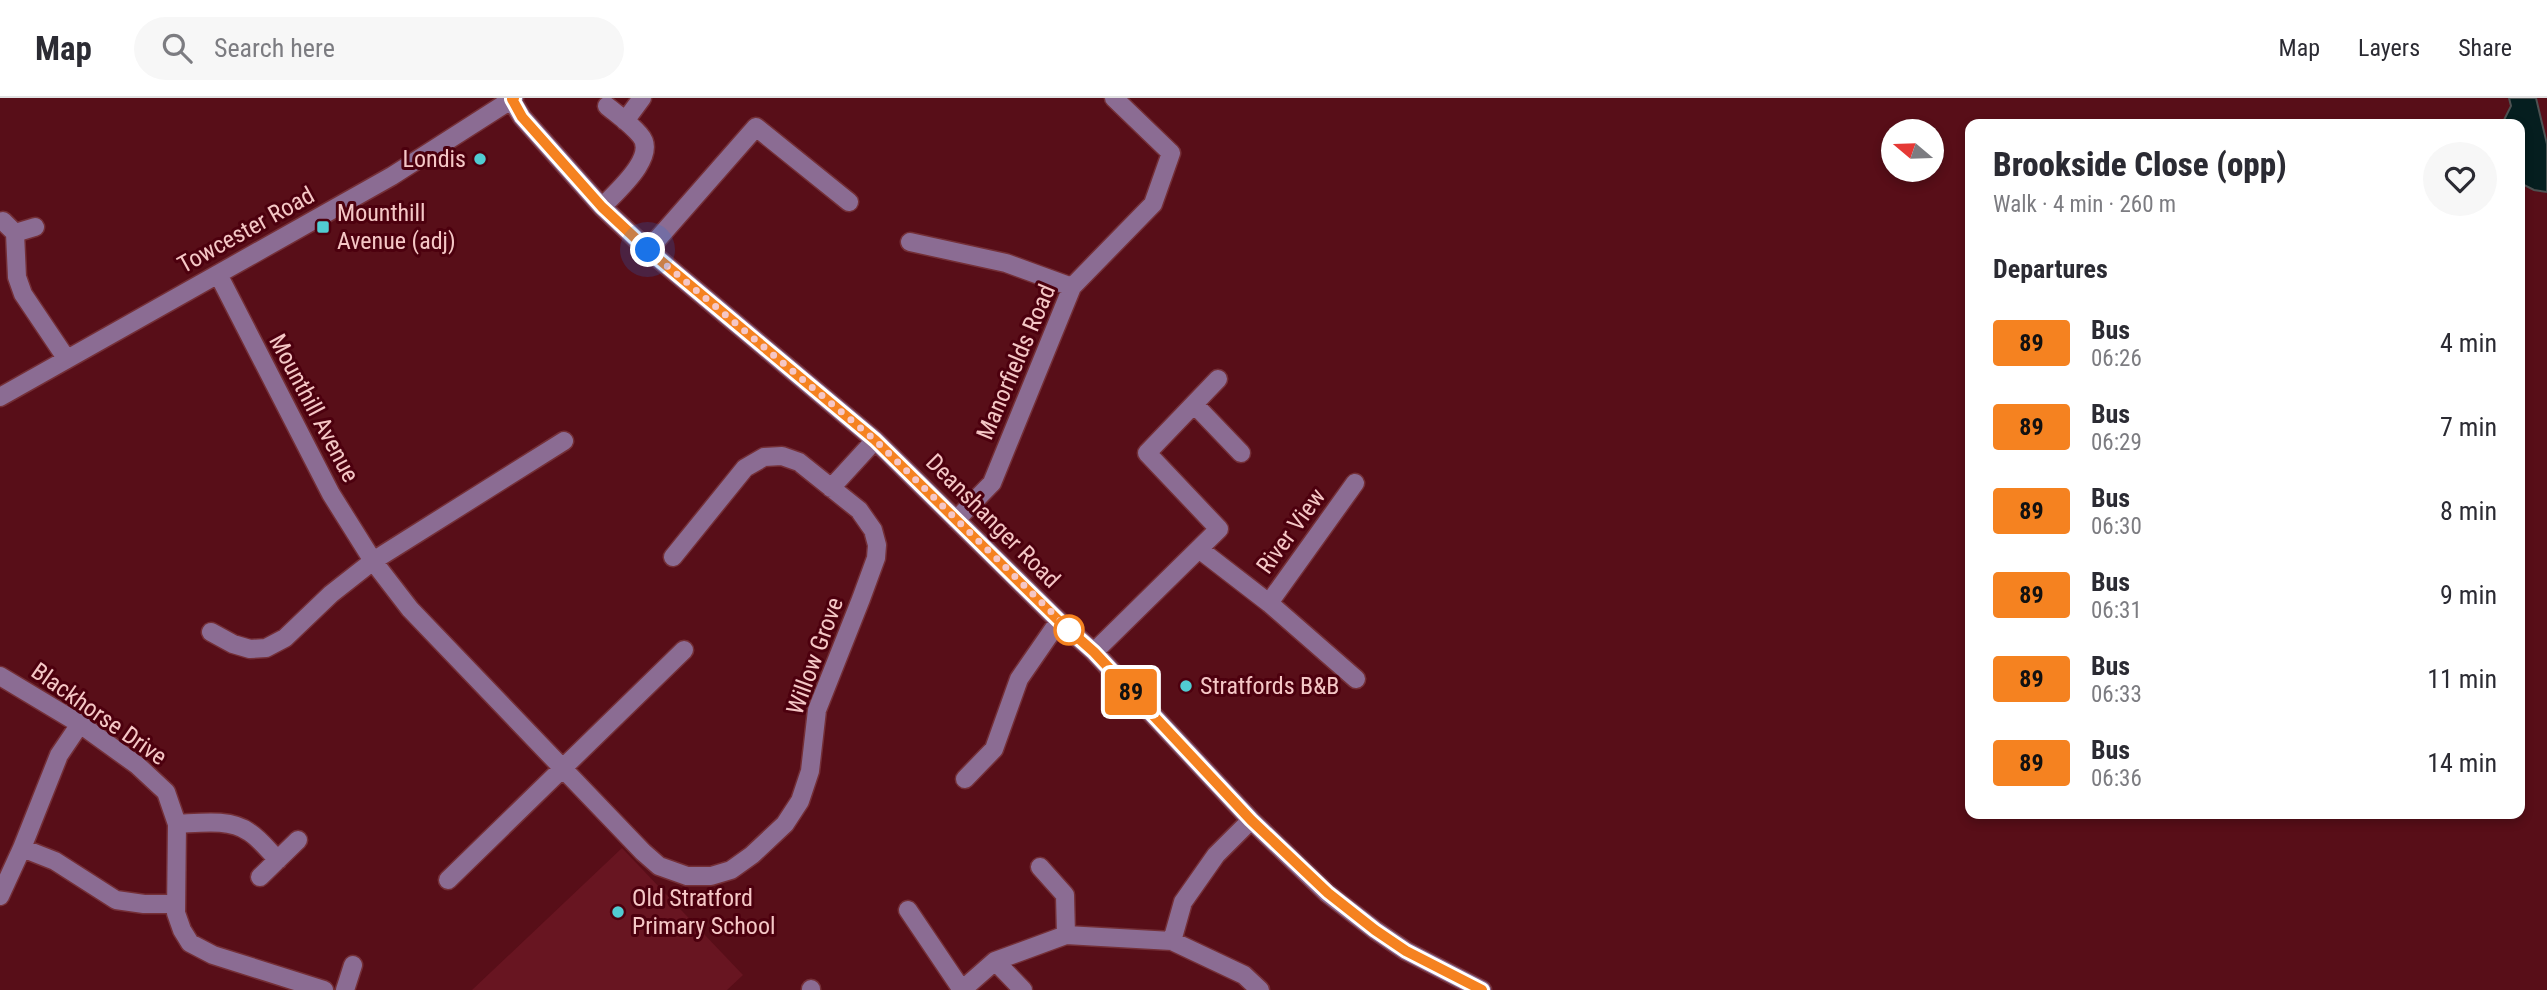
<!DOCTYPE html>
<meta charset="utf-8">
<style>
body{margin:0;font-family:"Roboto Condensed",sans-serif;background:#f7f7f7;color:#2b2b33;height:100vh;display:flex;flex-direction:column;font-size:26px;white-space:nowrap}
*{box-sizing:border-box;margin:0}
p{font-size:23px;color:#7c7c81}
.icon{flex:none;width:38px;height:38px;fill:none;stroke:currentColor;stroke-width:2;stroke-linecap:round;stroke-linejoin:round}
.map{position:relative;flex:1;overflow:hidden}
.details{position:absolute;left:1965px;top:21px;width:560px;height:700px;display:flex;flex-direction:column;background:#fff;border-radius:14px;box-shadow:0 4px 10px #0003}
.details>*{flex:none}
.badge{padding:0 14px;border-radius:5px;font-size:24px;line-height:46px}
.needle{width:46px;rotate:289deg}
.controls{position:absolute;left:1881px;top:21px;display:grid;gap:14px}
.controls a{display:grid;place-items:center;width:63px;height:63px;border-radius:50%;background:#fff;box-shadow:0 4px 10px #0003;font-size:35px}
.you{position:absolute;width:35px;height:35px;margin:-18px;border:5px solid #fff;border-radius:50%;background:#1a73e8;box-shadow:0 0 0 10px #1a73e833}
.map>.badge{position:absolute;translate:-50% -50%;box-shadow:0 0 0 4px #fff}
h2{padding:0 28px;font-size:26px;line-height:63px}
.round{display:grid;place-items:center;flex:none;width:74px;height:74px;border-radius:37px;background:#f7f7f7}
.overview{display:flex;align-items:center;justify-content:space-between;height:119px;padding:0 28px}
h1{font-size:33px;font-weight:800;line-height:52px}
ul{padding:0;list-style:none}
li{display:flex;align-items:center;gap:21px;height:84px;padding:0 28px}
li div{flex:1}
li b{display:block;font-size:26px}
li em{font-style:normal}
li .badge{min-width:77px;font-weight:700;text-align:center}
header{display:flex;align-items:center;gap:42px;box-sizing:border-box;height:98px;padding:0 35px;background:#fff;border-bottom:2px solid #e1e1e2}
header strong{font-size:33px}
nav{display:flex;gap:38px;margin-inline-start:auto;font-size:24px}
.search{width:490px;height:63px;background:#f7f7f7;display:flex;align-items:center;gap:18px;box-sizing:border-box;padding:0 24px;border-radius:38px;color:#7c7c81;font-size:26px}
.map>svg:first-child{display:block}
</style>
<header>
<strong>Map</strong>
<div class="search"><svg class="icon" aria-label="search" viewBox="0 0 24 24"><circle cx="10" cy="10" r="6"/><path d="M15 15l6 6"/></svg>Search here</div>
<nav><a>Map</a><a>Layers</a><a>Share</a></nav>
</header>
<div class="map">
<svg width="2547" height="892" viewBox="0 0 2547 892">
<rect width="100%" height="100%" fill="#580e18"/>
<!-- built -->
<path fill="#681521" d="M622,750L743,877L727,892H472Z"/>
<!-- water -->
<path fill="#051e1f" stroke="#4d5151" stroke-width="2" d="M2509,0H2536L2547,46V94L2534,92L2520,85V26H2502L2511,8Z"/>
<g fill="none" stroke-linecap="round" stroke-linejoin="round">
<!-- minor casing -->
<g stroke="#742f37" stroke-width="21">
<path id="minor" d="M511,1L522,19L602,109L648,152L875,342L1059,523L1094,554L1251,722L1327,795L1375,832L1406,853L1482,892
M625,23L642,0
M602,109C616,94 659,58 640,37C631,26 618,17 607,8
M3,123L15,135L35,129
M15,135L17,179L23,196L66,260
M910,144L1006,165L1072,189
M648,152L756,29L849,104
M218,176L331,396L373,463L410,511L643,754L659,768L687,778H711L731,772L752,757L785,726L800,703L810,673L817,612L861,501L876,460L877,447L873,432L859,412L799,364L782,358L764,359L745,370L673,459
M0,299L392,78L514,0
M1194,306L1241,355
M831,390L875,342
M956,422L992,385L1072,189L1153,106L1171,55L1114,0
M1199,451L1269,505L1355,385
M1269,505L1356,581
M211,534L233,546L250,551L266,550L285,540L331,496L373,463L564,343
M1094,554L1219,431L1147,355L1218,281
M0,578L80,626L137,667L166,694L177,726L176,815L182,832L190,845L213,857L324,892
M965,681L994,651L1019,581L1059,523
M177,726C199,725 230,720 249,734C260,741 269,753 278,762
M22,750L55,763L116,802L144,806H175
M1040,769L1065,797L1066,837
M260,779L298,742
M448,782L684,552
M0,798L22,750L59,657L80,626
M908,812L962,892
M1172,843L1183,804L1216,757L1251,722
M995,863L1023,892
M345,892L353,867
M811,892V891
M962,892L995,863L1066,837L1172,843L1244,877L1260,892"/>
</g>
<!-- minor -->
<use href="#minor" stroke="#8b6c93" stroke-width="18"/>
</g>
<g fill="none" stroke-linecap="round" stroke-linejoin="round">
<!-- line casing -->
<g stroke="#fff" stroke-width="16">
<path id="line" d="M514,0L512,1L522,19L602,109L648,152L875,342L1059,523L1094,554L1251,722L1328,795L1375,832L1406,853L1482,892"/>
</g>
<!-- line -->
<use href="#line" stroke="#f58220" stroke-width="10"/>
<!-- walk -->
<path stroke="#f5c7c6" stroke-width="7" stroke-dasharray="0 12.6" d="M648,152L875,342L1077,539L1069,532"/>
</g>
<!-- markers -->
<g fill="#51ccd2" stroke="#4c000e" stroke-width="2.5">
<circle cx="480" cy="61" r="7"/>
<rect x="316" y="122" width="14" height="14" rx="3.5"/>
<circle cx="1186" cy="588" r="7"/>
<circle cx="618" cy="814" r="7"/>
</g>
<circle fill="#fff" stroke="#f58220" stroke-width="3.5" cx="1069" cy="532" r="14"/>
<g text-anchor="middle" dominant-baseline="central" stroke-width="6" stroke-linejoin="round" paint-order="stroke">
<!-- poi labels -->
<g font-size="24" fill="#f5c7c6" stroke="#4c000e" text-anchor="start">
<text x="466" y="61" text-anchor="end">Londis</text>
<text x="337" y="115">Mounthill<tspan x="337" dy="28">Avenue (adj)</tspan></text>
<text x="1200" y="588">Stratfords B&amp;B</text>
<text x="632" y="800">Old Stratford<tspan x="632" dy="28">Primary School</tspan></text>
</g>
<!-- street labels -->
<g font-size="24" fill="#f5c7c6" stroke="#4c000e">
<text transform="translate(246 132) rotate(-29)">Towcester Road</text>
<text transform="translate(1016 264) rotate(-67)">Manorfields Road</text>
<text transform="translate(314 310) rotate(62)">Mounthill Avenue</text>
<text transform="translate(993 423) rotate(45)">Deanshanger Road</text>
<text transform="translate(1291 433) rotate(-54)">River View</text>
<text transform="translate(815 558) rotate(-70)">Willow Grove</text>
<text transform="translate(99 616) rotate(35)">Blackhorse Drive</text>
</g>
</g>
</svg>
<div class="controls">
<a><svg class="needle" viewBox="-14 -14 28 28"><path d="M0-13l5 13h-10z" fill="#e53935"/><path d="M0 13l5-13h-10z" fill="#7c7c81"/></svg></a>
</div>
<div class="you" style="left:648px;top:152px"></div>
<b class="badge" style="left:1131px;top:594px;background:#f58220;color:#111">89</b>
<section class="details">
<div class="overview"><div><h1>Brookside Close (opp)</h1><p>Walk · 4 min · 260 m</p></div><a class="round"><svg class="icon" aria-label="heart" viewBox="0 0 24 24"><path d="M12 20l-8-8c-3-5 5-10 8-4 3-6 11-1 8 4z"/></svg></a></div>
<h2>Departures</h2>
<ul>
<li><span class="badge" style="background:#f58220;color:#111">89</span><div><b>Bus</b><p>06:26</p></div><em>4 min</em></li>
<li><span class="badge" style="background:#f58220;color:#111">89</span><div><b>Bus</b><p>06:29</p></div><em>7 min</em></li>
<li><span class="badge" style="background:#f58220;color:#111">89</span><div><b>Bus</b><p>06:30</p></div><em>8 min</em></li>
<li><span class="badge" style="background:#f58220;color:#111">89</span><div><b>Bus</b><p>06:31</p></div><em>9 min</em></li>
<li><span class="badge" style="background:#f58220;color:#111">89</span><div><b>Bus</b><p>06:33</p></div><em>11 min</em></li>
<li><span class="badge" style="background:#f58220;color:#111">89</span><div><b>Bus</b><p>06:36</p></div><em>14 min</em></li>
</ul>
</section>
</div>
